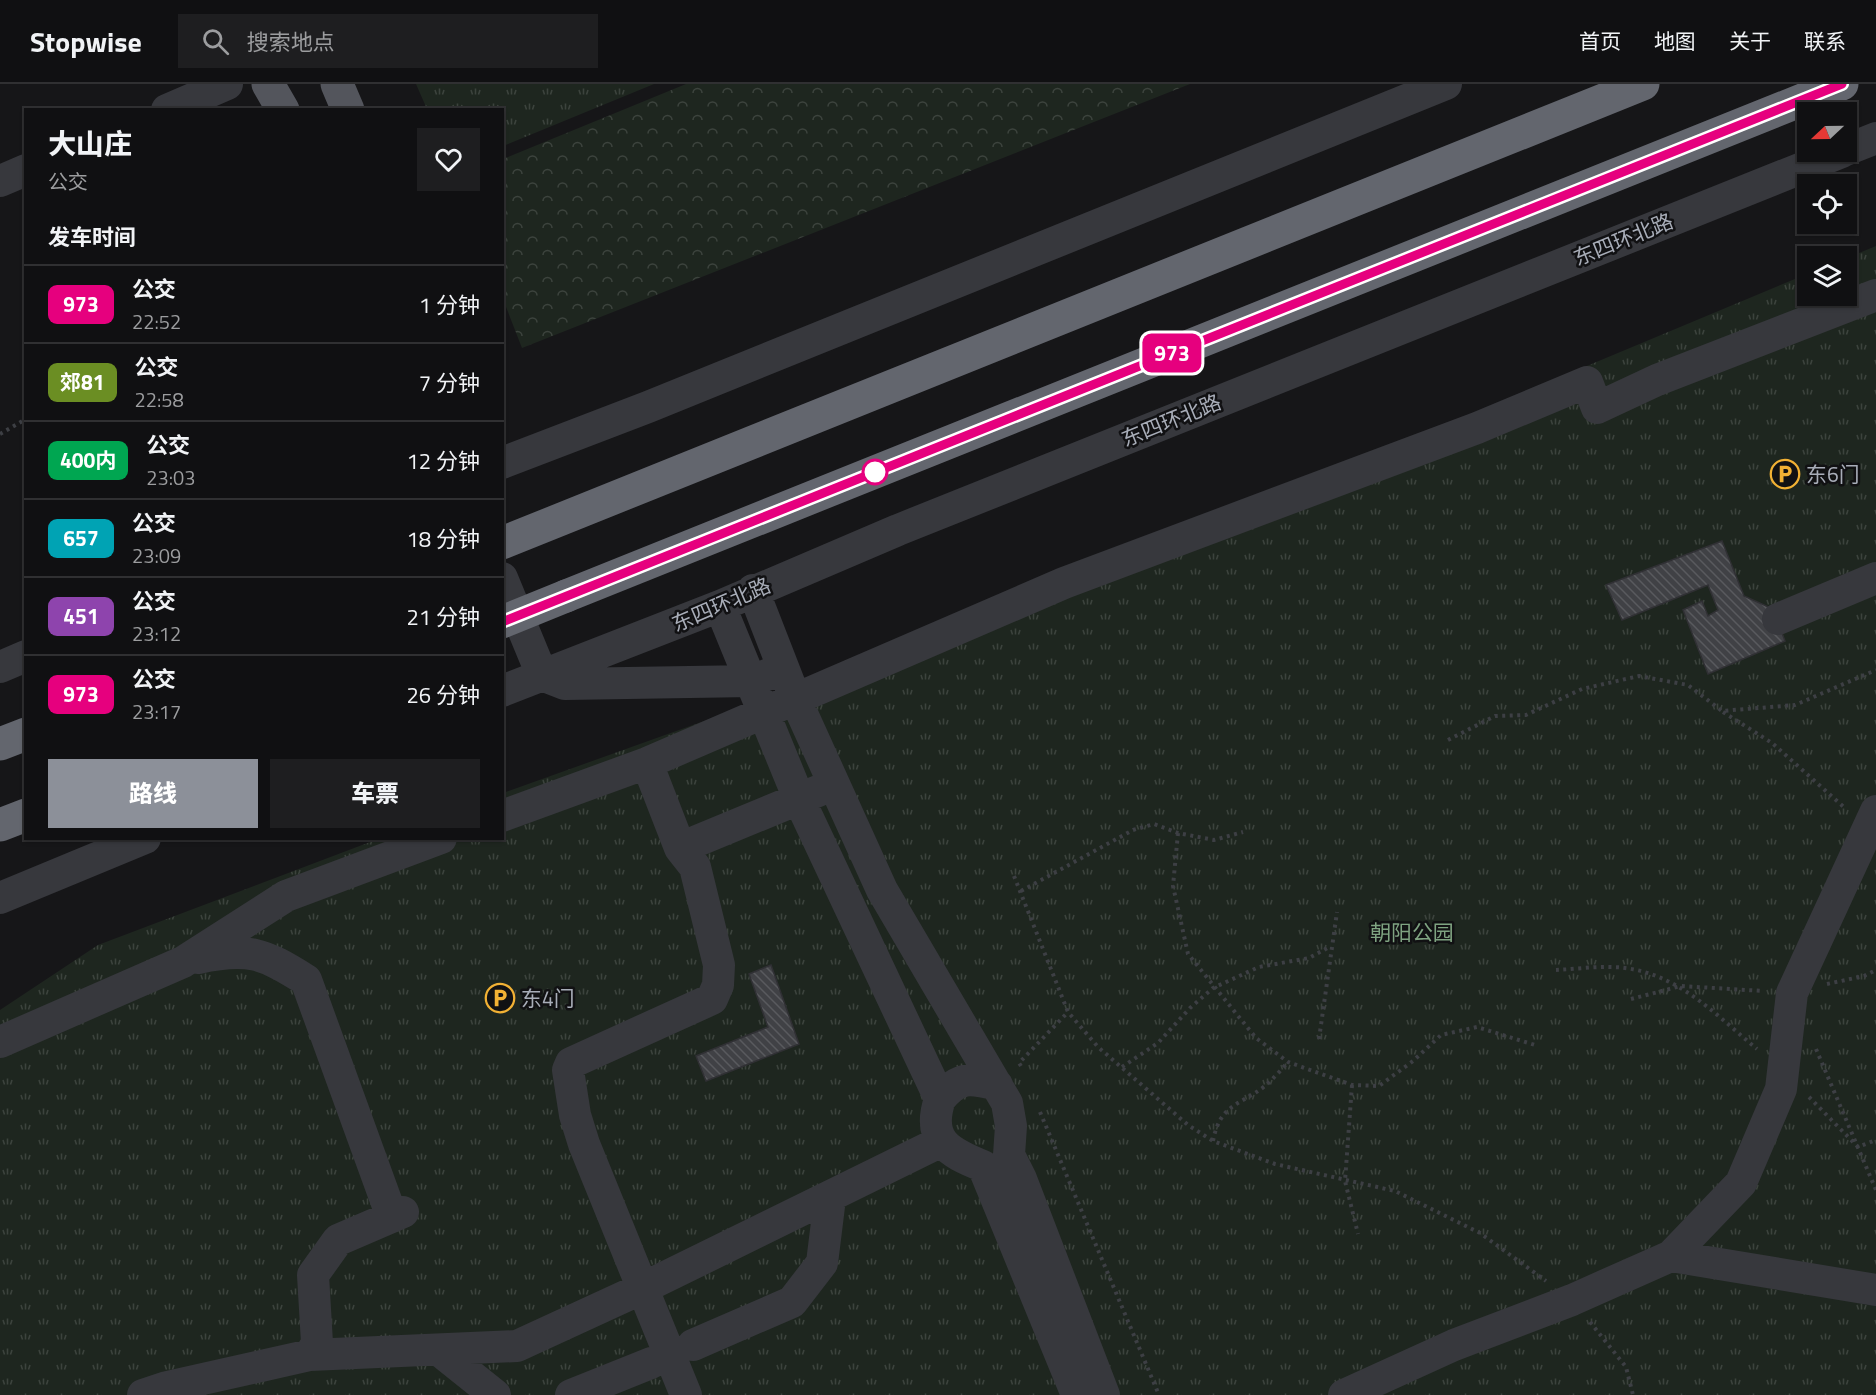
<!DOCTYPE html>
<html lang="zh">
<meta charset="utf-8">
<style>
body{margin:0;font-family:"Titillium Web","Noto Sans SC",sans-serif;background:#1e1e20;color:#f1f3f6;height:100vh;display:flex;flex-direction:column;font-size:22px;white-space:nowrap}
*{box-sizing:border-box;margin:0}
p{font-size:20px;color:#9c9d9f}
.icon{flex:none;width:33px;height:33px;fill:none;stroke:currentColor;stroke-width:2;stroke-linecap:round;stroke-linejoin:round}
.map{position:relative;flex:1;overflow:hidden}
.details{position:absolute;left:24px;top:24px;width:480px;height:732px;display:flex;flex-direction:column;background:#101012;border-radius:0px;box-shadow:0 2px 4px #0004,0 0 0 2px #303032}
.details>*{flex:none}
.badge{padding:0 12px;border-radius:9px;font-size:21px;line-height:39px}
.needle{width:39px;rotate:248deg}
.fabs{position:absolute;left:1797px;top:18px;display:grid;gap:12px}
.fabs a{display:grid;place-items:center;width:60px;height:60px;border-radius:0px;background:#101012;box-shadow:0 2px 4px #0004,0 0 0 2px #303032;font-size:30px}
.map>.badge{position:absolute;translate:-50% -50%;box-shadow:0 0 0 3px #fff}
h2{padding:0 24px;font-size:22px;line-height:54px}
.round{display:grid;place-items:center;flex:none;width:63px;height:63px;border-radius:0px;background:#1e1e20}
.summary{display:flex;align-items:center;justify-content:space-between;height:102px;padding:0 24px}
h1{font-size:28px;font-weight:800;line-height:45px}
.action{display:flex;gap:12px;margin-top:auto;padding:12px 24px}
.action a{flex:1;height:69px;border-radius:0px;background:#8c9099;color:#fff;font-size:24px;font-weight:800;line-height:69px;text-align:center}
.action a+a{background:#1e1e20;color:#f1f3f6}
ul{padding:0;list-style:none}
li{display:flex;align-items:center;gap:18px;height:78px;padding:0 24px;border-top:2px solid #303032}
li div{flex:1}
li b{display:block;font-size:22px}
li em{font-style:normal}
li .badge{min-width:66px;font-weight:700;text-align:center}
header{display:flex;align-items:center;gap:36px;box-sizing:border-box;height:84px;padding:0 30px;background:#101012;border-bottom:2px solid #303032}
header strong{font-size:28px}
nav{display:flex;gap:33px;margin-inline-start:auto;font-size:21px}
.search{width:420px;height:54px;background:#1e1e20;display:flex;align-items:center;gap:15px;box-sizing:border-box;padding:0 21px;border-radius:0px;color:#9c9d9f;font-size:22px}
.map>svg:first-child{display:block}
</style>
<header>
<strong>Stopwise</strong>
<div class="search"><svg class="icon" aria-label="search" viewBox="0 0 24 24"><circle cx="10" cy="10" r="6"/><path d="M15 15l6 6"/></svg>搜索地点</div>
<nav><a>首页</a><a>地图</a><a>关于</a><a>联系</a></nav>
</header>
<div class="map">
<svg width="1876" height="1311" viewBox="0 0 1876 1311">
<defs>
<pattern id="forest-crowns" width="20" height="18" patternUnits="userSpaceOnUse" patternTransform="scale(1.5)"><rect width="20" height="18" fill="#1e261f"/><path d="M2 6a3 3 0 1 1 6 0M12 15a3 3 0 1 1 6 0" fill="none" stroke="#3c433d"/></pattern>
<pattern id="park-tufts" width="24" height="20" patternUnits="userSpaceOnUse" patternTransform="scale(1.5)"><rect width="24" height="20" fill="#1e261f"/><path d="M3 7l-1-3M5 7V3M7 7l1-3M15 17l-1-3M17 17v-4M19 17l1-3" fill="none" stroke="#3c433d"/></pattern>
<pattern id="building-back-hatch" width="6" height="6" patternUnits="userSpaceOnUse" patternTransform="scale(1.5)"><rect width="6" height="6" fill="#404145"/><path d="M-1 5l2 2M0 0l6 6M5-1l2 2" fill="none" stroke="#595a5e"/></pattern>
</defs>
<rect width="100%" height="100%" fill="#161618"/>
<!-- forest -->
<path fill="url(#forest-crowns)" d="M686,0H1190L522,264L503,215V75Z"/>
<!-- park -->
<path fill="url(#park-tufts)" d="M416,0H654L503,62L502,26L427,25Z
M1876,162V1311H0V926L98,861L378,755L502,754L503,709L760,617L1467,332L1807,190L1808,212H1846L1847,174Z"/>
<!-- building -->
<path fill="url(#building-back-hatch)" stroke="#303034" stroke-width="1.5" d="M1722,457L1744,512L1773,525L1785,557L1708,590L1683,526L1702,517L1708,532L1718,526L1708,501L1622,536L1606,501Z
M771,881L799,960L706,997L696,972L768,943L749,890Z"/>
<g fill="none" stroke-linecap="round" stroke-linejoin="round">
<!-- path -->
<path stroke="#3d3f44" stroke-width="4" stroke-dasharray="3 4.5" stroke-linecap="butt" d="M0,350L26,335
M1723,628L1772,659L1846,725
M1448,656L1495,632L1526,631L1582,605L1639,592L1688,601L1722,627L1795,621L1876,586
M1178,749L1173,802L1188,870L1256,954L1288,978L1352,1001L1379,1002L1413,977L1441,951L1477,943L1535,961
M1014,792L1068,928L1098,963L1188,1041L1213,1057L1275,1080L1395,1107L1480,1149L1546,1197
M1021,807L1133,746L1154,740L1178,749L1214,756L1243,748
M1556,886C1578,885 1603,881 1625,884C1680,891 1717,932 1757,965
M1827,900L1864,892L1876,886
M1631,915L1681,902L1763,907
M1319,955L1337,828
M1816,965L1876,1106
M1021,982L1019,979L1068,928
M1122,983L1158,959L1190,924L1213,904L1259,883L1309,874L1331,862
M1352,1001L1345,1097L1358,1150
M1809,1013L1858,1063L1876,1056
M1040,1028L1159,1311
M1213,1057C1220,1020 1239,1022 1265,1002C1273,995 1281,986 1288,978
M1590,1238L1626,1283L1633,1311"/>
<!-- minor -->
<path stroke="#37383d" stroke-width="32" d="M167,26L227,0
M1846,66L1876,54
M0,97L26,86
M502,379L648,323L1446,0
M502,494L542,591L565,600L752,597L769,590
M753,506L795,614L882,806L1007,1019L1011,1042L1009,1071L1021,1095L1104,1311
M720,522L799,715L940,1015C926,1056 948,1068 983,1082L1077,1311
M1778,535L1876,494
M0,583L26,572
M502,607L720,522L898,446L1842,68
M647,679L680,764L695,783L719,881L718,901L712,915L571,979L568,986L575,1031L584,1060L686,1311
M502,732L647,679L1064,499L1477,344L1587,298L1597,324L1657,296L1876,211
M680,764L818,707
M0,814L145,754
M198,874C248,863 263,869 306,896L392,1133
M0,958L183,878L286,812L441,754
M940,1015C959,992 969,994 997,1001
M1671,1172L1876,1206
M693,1261L792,1218L822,1179L830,1114
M440,1267L495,1311
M310,1271L317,1259L313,1191L338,1156L403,1128
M143,1311L167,1303L310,1271L517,1262L643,1204L940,1058
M571,1311L651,1279
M1344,1311L1454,1261L1572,1216L1671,1172L1741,1099L1781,1005L1792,909L1876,727"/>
<!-- major -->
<path stroke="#53555c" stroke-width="33" d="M268,0L283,26
M337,0L348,26"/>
<!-- highway -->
<path stroke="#63666e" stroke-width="33" d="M502,459L1643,0
M566,512L1842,0
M0,660L26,650
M0,741L26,731"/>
<!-- highway-bridge -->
<path stroke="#63666e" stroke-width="33" d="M502,538L566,512"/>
</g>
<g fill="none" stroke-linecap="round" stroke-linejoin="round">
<!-- line casing -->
<g stroke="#fff" stroke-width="14">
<path id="line" d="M502,538L1842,0"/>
</g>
<!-- line -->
<use href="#line" stroke="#e6007e" stroke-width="9"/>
</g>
<!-- icons -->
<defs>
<g id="parking-ring" transform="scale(1.5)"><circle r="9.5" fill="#111113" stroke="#f2b134" stroke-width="1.5"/><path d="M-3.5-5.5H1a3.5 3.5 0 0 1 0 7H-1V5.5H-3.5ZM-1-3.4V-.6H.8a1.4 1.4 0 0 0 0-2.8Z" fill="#f2b134"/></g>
</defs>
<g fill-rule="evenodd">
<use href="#parking-ring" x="1785" y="390"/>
<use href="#parking-ring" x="500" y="914"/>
</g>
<!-- markers -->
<circle fill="#fff" stroke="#e6007e" stroke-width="3" cx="875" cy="388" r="12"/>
<g text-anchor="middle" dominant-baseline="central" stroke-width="5" stroke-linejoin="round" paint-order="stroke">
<!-- street labels -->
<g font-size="21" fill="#a8adb8" stroke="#111113">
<text transform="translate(1623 155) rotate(-22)">东四环北路</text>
<text transform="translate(1171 336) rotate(-22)">东四环北路</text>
<text transform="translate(721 520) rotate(-23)">东四环北路</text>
</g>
<!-- poi labels -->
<g font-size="21" fill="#a8adb8" stroke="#111113" text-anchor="start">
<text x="1806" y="390">东6门</text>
<text x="521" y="914">东4门</text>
</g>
<!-- park labels -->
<g font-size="21" fill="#7fa381" stroke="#111113">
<text x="1412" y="848">朝阳公园</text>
</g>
</g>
</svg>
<div class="fabs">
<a><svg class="needle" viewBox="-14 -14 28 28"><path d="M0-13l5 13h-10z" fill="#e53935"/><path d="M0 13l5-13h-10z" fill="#9c9d9f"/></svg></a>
<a><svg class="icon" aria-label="locate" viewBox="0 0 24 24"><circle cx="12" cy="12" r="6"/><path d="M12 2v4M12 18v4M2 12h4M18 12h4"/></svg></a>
<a><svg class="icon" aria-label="layers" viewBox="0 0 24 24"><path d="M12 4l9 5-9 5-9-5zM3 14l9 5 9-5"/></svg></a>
</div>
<b class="badge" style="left:1172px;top:269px;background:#e6007e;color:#fff">973</b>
<section class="details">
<div class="summary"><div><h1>大山庄</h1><p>公交</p></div><a class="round"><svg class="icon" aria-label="heart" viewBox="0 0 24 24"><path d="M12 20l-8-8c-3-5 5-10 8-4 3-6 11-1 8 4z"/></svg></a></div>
<h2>发车时间</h2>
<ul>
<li><span class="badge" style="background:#e6007e;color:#fff">973</span><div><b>公交</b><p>22:52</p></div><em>1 分钟</em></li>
<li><span class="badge" style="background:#6b8e23;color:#fff">郊81</span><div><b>公交</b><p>22:58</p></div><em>7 分钟</em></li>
<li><span class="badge" style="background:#00a651;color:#fff">400内</span><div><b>公交</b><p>23:03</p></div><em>12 分钟</em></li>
<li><span class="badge" style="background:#00a3b4;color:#fff">657</span><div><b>公交</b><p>23:09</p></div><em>18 分钟</em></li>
<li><span class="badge" style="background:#8e44ad;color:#fff">451</span><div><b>公交</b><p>23:12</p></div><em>21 分钟</em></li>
<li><span class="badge" style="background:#e6007e;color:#fff">973</span><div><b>公交</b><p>23:17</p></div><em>26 分钟</em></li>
</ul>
<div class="action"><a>路线</a><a>车票</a></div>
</section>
</div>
